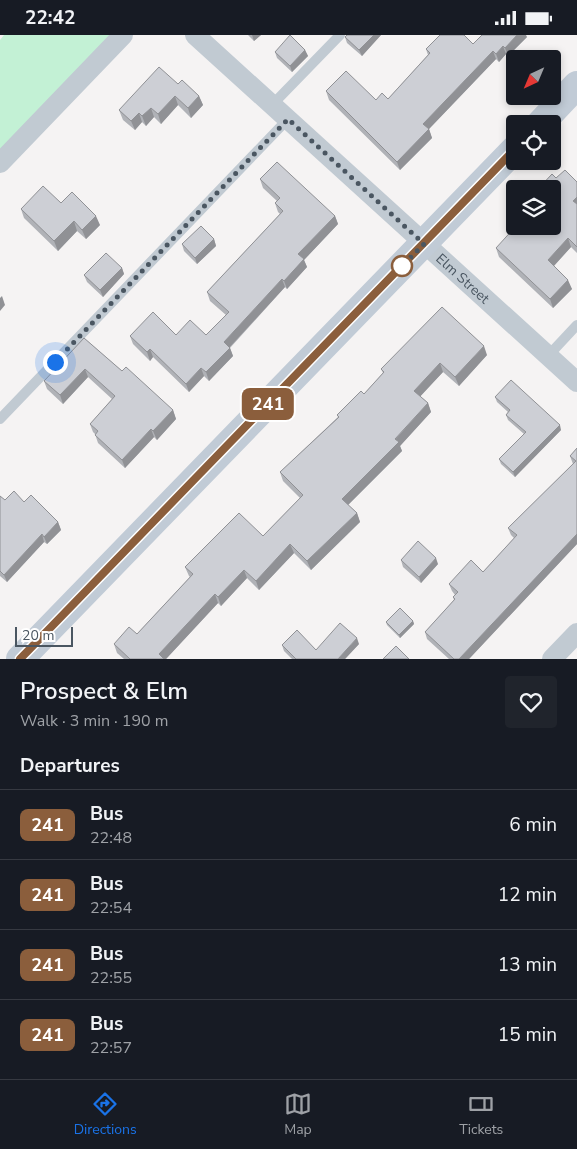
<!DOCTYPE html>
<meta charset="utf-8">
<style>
body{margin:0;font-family:"Nunito Sans",sans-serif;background:#20242c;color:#f1f3f6;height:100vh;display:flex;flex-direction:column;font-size:19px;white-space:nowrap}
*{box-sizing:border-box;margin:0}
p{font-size:16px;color:#9ea1a6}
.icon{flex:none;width:28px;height:28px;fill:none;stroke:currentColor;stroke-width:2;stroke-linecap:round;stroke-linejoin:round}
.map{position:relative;height:624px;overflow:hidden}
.details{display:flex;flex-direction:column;background:#171b24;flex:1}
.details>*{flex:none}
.badge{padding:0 10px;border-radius:8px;font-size:18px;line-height:32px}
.needle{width:32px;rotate:224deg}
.controls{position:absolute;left:506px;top:15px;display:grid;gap:10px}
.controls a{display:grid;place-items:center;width:55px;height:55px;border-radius:5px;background:#171b24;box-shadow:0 2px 8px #0003;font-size:25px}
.scale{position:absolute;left:15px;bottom:12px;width:58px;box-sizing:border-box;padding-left:5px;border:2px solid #4a5661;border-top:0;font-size:14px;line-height:18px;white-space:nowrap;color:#4a5661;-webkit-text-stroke:4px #fff;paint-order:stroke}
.you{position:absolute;width:25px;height:25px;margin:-12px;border:4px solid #fff;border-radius:50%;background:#1a73e8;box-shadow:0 0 0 8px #1a73e833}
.map>.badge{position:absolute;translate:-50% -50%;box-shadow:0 0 0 2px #fff}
h2{padding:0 20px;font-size:19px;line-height:45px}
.round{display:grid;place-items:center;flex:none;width:52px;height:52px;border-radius:5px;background:#20242c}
.overview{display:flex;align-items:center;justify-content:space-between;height:85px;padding:0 20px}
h1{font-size:24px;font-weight:600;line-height:38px}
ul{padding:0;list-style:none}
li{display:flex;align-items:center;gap:15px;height:70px;padding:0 20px;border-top:1px solid #363941}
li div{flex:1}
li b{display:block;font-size:19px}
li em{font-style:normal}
li .badge{min-width:55px;font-weight:700;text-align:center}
.status{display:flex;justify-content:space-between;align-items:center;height:35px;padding:0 25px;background:#171b24;direction:ltr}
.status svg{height:14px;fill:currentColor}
.tabs{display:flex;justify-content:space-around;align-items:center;height:70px;border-top:1px solid #363941;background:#171b24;font-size:14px;color:#9ea1a6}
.tabs a{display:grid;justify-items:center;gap:2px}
.tabs .on{color:#1a73e8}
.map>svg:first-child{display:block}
</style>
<div class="status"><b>22:42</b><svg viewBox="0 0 49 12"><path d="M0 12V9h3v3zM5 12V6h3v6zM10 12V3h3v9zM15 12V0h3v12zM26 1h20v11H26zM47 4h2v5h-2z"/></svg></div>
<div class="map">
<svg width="577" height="624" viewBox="0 0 577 624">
<rect width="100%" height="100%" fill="#f5f3f3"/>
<!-- green -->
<path fill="#c3f1d5" d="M4,0H112L0,117V5Z"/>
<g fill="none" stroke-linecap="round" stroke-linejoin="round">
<!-- lane -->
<path stroke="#c1cad2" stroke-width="10" d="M272,70L340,0
M548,321L577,290
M0,384L287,85"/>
<!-- street -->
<g stroke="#c1cad2" stroke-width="20">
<path id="s1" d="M195,0L577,347"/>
<path d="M0,128L123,0"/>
<path d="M552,624L577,598"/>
</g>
<!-- secondary -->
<path stroke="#c1cbd6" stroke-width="28" d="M540,89L577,50
M20,624L515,114"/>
</g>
<!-- wall -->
<path fill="#b0b2b7" d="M248,0H261L254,6Z
M347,0H381L362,21L347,8L345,2Z
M527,2L508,21L506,19L499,27L496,24L429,94L432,103L400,135L329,65L326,56L376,65L388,64L428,20L426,14L473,9Z
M305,15L308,21L292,37L277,23L275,17Z
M178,49L199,61L203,70L191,83L178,70L161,89L154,82L146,91L142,87L135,95L123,85L119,75Z
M556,143L577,147V218L571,212L554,231L572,254L553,273L499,222L496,213L552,191Z
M260,144L335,181L338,189L304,225L307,232L287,254L285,252L230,313L233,321L209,346L204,341L189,357L153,322L150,326L133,309L130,301L176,300H206L226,280L210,266L207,257L280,179L278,177L275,168L277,166L263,153Z
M61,168L100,190L86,204L77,196L58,216L24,183L21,174Z
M214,204L216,211L197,229L184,216L182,209Z
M122,233L124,239L103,262L87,247L84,240Z
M84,303L122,336L173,375L176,384L157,405L154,402L125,433L98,408L95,399L93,397L90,389L112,364L88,342L63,369L47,354L44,346Z
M487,320L459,351L443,337L420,361L428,368L431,377L400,411L402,416L348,470L357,478L360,487L311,535L294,518L259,555L247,543L221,571L218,568L166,624H124L117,618L114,609L137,599L190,542L189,541L185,532L263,501L300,463L283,446L280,437L338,382L337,380L364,359L383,338L381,334Z
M495,362L561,395L515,442L501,429L499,424L524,399L508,385L506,380L508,377L497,367Z
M577,413V509L469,624H449L427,604L425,597L454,565L453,562L455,560L452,556L449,549L483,537L514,503L511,500L508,493L573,429L570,421Z
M0,461L5,465L24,467L58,487L61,495L47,509L44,507L7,547L0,541Z
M401,525L438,529L421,548L403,532Z
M413,586L414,589L400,603L387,590L386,587Z
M359,609L345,624H292L284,616L282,610L316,615Z"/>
<!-- shaded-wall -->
<path fill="#909195" d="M252,0H261L254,6Z
M374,0H381L362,21L359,15Z
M517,0H526L527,2L508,21L505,13Z
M503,11L506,19L499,27L496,19Z
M305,15L308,21L292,37L290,31Z
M493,16L496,24L429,94L432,103L400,135L397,127L423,89Z
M175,61L178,70L161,89L158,79Z
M199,61L203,70L191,83L188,73Z
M151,73L154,82L146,91L142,81Z
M139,78L142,87L135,95L131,86Z
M577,162V174L573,166Z
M96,181L100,190L86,204L82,195Z
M335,181L338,189L304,225L307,232L287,254L284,246L298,219Z
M74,186L77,196L58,216L54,206Z
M568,203L571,212L551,234L548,225Z
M214,204L216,211L197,229L195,223Z
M122,233L124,239L103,262L100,255Z
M282,244L285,252L227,315L224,307Z
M568,245L572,254L553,273L550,264Z
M2,261L5,270L0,276V263Z
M484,311L487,320L459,351L455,342Z
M230,313L233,321L209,346L206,337Z
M150,314L153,322L150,326L147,317Z
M440,328L443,337L417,365L414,356Z
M201,333L204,341L189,357L186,349Z
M85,334L88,342L63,369L60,360Z
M428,368L431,377L400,411L402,416L345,473L342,464Z
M173,375L176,384L157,405L153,396Z
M560,390L561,395L515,442L513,437Z
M151,394L154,402L125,433L122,425Z
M357,478L360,487L311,535L307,526Z
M58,487L61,495L47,509L44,502Z
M42,499L44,507L7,547L4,540Z
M577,499V509L469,624H459Z
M290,509L294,518L259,555L256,546Z
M436,523L438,529L421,548L419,542Z
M244,535L247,543L221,571L218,562Z
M215,559L218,568L166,624H161L159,619Z
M413,586L414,589L400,603L399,600Z
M357,603L359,609L345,624H338Z"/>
<!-- building -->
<path fill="#cdcfd5" stroke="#909195" d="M290,0L305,15L290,31L275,17Z
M347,0H374L359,15L345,2Z
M440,0H464L473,9L482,0H517L505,13L503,11L496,19L493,16L423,89L429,94L397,127L326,56L346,36L376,65L382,58L388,64L430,18L426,14Z
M159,32L178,49L182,45L199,61L188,73L175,61L158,79L151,73L142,81L139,78L131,86L119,75Z
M277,127L335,181L298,219L304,224L284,246L282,244L224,307L230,313L206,337L201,333L186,349L150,314L147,317L130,301L153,277L176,300L190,285L206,300L229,277L207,257L283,176L275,168L280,163L260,144Z
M565,135L577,147V162L573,166L577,169V212L568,203L548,225L568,245L550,264L496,213L516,191H552V154H538L552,139L556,143Z
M43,151L61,168L72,157L96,181L82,195L74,186L54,206L21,174Z
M201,191L214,204L195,223L182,209Z
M106,218L122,233L100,255L84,240Z
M442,272L484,311L455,342L440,328L414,356L428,368L395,404L399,407L342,464L357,478L307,526L290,509L256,546L244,535L218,562L215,559L159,619L164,624H130L114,609L129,592L137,599L193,539L185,532L239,478L263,501L303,460L280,437L339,382L337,380L361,356L364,359L384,337L381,334Z
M84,303L122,336L126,332L173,375L153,396L151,394L122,425L95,400L98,396L90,389L115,361L85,334L60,360L44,346Z
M511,345L560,390L513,437L499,424L526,397L506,380L510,375L495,362Z
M577,413V499L459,624H454L425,597L455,564L453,562L458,557L449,549L471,525L483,537L517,500L508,493L576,426L570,421Z
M14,456L24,467L31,460L58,487L44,502L42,499L4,540L0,536V461L5,465Z
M418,506L436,523L419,542L401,525Z
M400,573L413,586L399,600L386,587Z
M340,588L357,603L338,624H296L282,610L297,595L316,615Z
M396,611L409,624H383Z"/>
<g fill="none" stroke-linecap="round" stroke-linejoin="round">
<!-- line casing -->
<g stroke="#fff" stroke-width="11">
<path id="line" d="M20,624L515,114"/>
</g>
<!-- line -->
<use href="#line" stroke="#8b5e3c" stroke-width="8"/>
<!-- walk -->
<path stroke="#4a5661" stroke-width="5" stroke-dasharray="0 9" d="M55,327L288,84L424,209L401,232L402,231"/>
</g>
<!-- markers -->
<circle fill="#fff" stroke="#8b5e3c" stroke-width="2.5" cx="402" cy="231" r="10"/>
<g text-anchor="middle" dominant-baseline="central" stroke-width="4.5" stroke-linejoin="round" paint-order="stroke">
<!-- street labels -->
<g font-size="14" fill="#4a5661" stroke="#fff">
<text stroke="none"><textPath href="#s1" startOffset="362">Elm Street</textPath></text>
</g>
</g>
</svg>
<div class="controls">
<a><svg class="needle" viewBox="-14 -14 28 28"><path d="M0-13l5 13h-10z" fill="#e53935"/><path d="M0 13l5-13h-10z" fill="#9ea1a6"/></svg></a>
<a><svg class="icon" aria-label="locate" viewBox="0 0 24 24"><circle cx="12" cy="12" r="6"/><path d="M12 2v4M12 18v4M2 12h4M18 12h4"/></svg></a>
<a><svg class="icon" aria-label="layers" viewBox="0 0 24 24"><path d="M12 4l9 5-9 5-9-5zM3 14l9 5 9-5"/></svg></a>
</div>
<div class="scale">20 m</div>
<div class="you" style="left:55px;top:327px"></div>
<b class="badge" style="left:268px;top:369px;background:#8b5e3c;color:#fff">241</b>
</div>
<section class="details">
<div class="overview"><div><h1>Prospect &amp; Elm</h1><p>Walk · 3 min · 190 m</p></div><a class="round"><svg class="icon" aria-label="heart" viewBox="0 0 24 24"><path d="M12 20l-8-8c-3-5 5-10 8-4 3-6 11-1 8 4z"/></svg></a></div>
<h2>Departures</h2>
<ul>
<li><span class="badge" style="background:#8b5e3c;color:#fff">241</span><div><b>Bus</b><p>22:48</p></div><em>6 min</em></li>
<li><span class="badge" style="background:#8b5e3c;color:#fff">241</span><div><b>Bus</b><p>22:54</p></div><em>12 min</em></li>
<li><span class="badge" style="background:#8b5e3c;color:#fff">241</span><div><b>Bus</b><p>22:55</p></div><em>13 min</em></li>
<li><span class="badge" style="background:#8b5e3c;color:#fff">241</span><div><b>Bus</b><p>22:57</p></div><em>15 min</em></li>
</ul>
</section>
<nav class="tabs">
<a class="on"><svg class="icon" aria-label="directions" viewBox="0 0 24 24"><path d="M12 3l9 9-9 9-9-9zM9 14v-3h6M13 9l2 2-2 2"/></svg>Directions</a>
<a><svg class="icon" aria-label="map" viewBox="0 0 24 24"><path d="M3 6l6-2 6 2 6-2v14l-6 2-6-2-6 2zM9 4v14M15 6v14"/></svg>Map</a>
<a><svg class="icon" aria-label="tickets" viewBox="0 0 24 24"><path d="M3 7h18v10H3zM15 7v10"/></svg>Tickets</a>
</nav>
